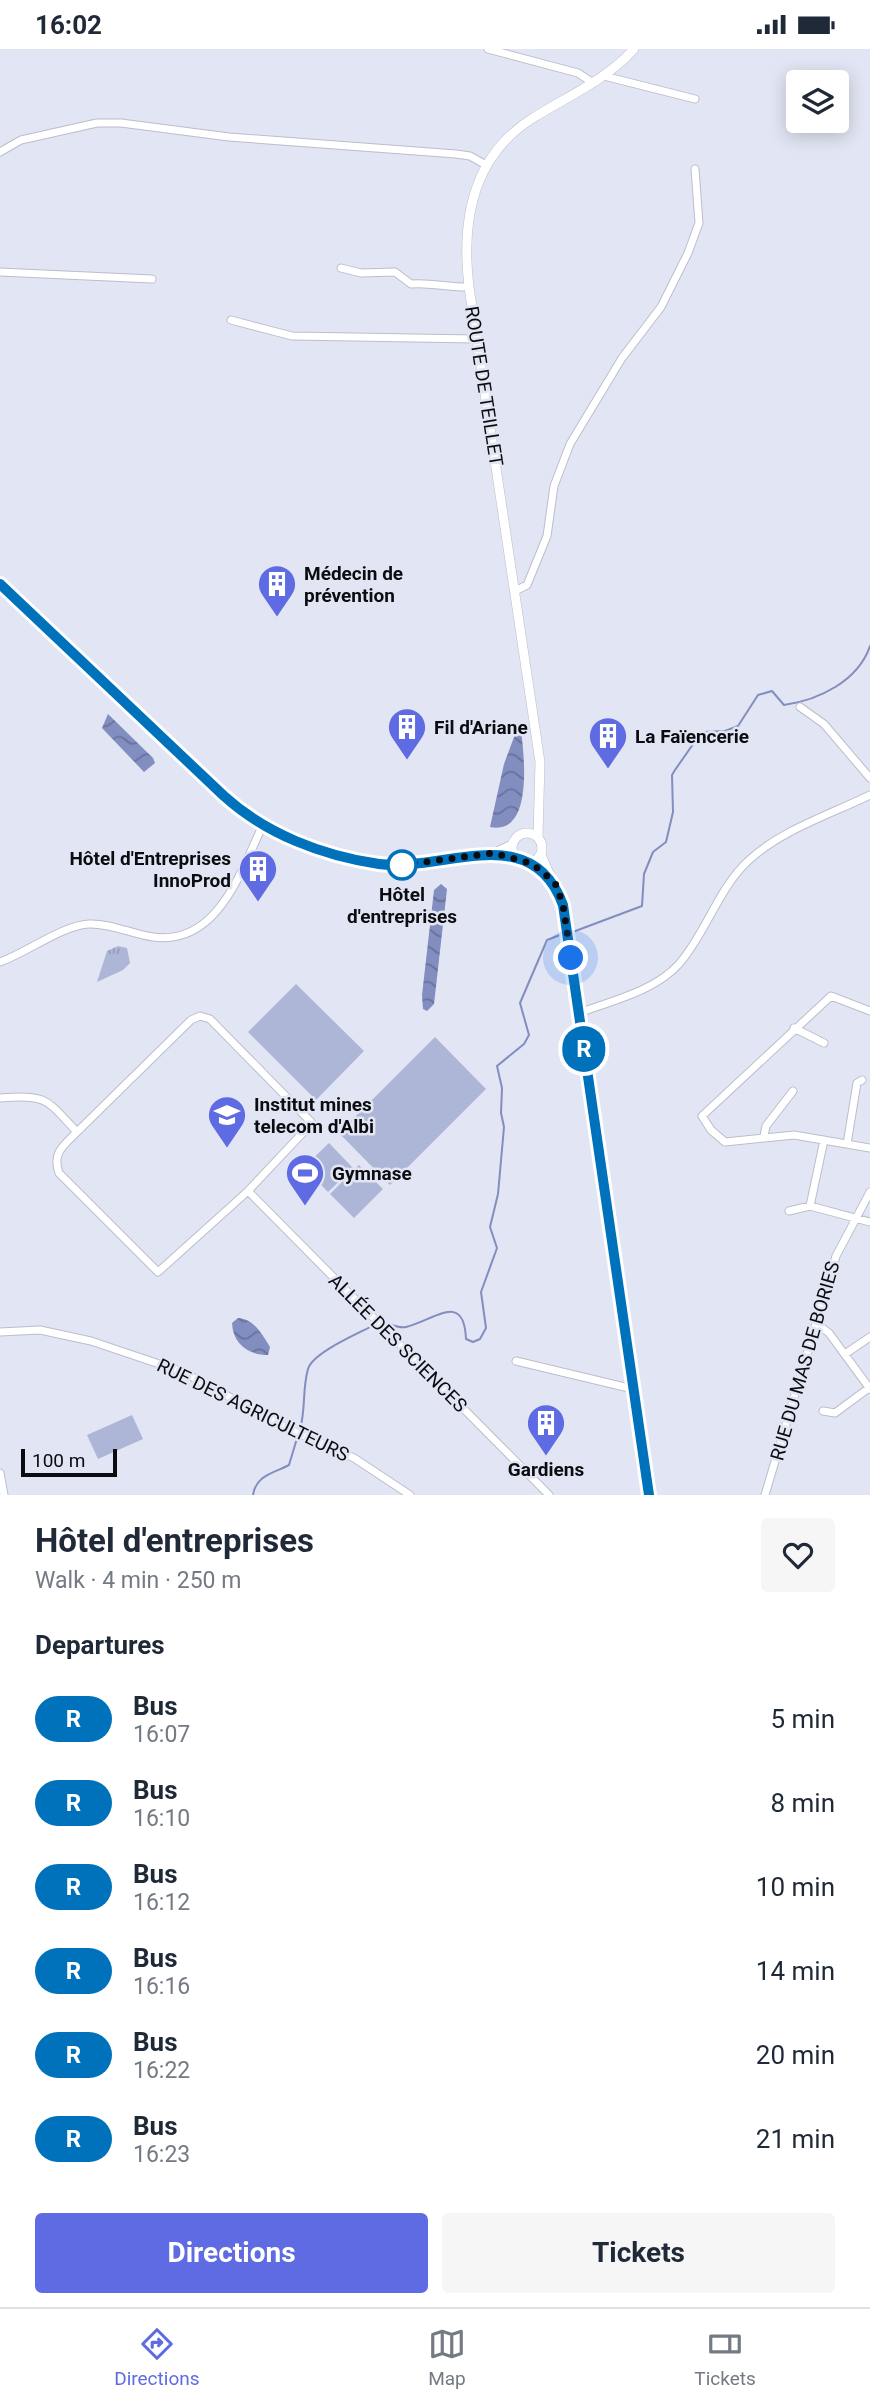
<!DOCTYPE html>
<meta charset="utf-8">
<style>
body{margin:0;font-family:Roboto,sans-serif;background:#f6f6f7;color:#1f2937;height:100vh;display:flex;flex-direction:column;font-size:26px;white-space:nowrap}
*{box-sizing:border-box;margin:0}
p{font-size:23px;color:#747a83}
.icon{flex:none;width:38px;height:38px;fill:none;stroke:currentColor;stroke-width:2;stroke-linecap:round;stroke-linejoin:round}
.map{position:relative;height:1446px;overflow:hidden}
.panel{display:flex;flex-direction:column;background:#fff;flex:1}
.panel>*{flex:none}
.badge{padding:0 14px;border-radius:23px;font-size:24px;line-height:46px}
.controls{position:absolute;left:786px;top:21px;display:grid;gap:14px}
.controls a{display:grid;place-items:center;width:63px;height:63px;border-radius:7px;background:#fff;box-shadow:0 4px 18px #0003;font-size:35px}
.scale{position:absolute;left:21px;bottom:18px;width:96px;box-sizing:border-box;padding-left:7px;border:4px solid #0b0c10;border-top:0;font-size:19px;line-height:24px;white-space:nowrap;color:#0b0c10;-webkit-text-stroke:5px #e2e5f3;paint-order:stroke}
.you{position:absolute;width:35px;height:35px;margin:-18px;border:5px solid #fff;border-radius:50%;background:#1a73e8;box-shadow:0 0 0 10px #1a73e833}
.map>.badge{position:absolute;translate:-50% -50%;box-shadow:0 0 0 4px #fff}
h2{padding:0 35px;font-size:26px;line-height:63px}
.round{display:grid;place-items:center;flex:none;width:74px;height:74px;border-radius:7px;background:#f6f6f7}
.summary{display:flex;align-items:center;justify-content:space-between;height:119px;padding:0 35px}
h1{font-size:33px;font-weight:700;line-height:52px}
.cta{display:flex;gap:14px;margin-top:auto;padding:14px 35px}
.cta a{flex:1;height:80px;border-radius:7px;background:#5f6be3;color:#fff;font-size:28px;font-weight:700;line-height:80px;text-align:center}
.cta a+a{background:#f6f6f7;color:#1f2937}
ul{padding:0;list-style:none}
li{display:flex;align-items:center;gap:21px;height:84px;padding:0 35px}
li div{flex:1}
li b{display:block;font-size:26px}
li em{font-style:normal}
li .badge{min-width:77px;font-weight:700;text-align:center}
.status{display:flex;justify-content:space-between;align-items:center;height:49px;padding:0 35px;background:#fff;direction:ltr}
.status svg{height:19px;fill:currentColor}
.dock{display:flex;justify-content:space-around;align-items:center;height:98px;border-top:2px solid #e0e1e3;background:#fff;font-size:19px;color:#747a83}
.dock a{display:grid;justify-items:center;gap:4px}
.dock .on{color:#5f6be3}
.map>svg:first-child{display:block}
</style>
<div class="status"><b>16:02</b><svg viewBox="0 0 49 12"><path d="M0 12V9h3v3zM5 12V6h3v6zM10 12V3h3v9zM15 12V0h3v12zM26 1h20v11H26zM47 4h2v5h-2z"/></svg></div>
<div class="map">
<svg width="870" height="1446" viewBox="0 0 870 1446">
<defs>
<pattern id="grass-tufts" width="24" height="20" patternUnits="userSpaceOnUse" patternTransform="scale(1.75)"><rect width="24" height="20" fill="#aeb6d8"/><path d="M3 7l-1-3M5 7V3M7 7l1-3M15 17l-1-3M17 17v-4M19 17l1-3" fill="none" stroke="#949bb8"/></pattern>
<pattern id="water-waves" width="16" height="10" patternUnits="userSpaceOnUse" patternTransform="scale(1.75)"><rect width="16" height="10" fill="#828dc0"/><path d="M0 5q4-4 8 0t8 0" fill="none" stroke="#69729b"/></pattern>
</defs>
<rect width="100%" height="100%" fill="#e2e5f3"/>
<!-- grass -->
<path fill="url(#grass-tufts)" d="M118,897L127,899L130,914L123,921L97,933L107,902Z"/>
<!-- pitch -->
<path fill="#aeb6d8" d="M296,935L364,1002L316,1051L248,983Z
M435,988L486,1040L390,1136L339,1084Z
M329,1094L353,1119L328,1143L304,1118Z
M359,1116L383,1140L354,1169L330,1145Z
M132,1366L143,1390L98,1410L87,1386Z"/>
<!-- water -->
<path fill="url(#water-waves)" d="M108,665L153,709L155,714L144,723L102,679Z
M517,680L521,681C524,705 534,787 490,778L504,715Z
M441,835L447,840L434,955L427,962L423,960L422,946L434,841Z
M238,1269C254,1270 262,1285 270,1298L268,1306C248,1306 233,1295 232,1274Z"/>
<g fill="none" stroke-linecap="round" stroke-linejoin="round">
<!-- stream -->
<path stroke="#828dc0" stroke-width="2" d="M570,884L642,857L644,825L653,803L666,793L673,763L672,726L675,721L698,688L705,683L725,682L738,677L758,646L772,642L784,656C819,651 858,632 870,597
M381,1272C389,1273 396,1280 406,1278C433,1272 464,1241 466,1290L473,1293L480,1290L486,1279L481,1243L497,1199L490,1178L498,1145L504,1078L501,1064L502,1039L497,1017L524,995L529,986L520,954L547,891L560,886
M300,1380C306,1360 302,1341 308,1320C313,1303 360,1284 376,1275
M253,1446C256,1426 274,1424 289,1416L298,1386"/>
<!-- minor casing -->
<g stroke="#bbbecb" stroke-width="9">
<path id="minor" d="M488,0L578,24L593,34
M604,27L695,50
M0,103L21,91L97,74H121L229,88L456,105L470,107L486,116
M341,219L361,224L395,223L411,235C431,233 448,239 469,238
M0,223L152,230
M231,271L292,287L476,290
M0,535L224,747L248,769L273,784L353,810L379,815H420L493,804L512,795
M515,542L527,536L547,487L554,437L570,395L622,309L661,258L688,204L699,174L695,120
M800,658L824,675L870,729
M493,804L516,809
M0,913C26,904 63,876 89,875C110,874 132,885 153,888C217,897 240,824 262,778
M870,962L831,947L702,1067L711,1081L725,1093L794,1086L870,1099
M579,964C611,952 655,942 679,915C706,884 718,840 748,812C781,781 829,766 870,746
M794,979L824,994
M0,1049C48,1046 45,1049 77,1083L191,971L200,967L210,970L312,1074L248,1142L158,1223L59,1124C52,1104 63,1097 77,1083
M764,1087L766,1077L793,1042
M847,1095L857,1034L862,1031
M248,1142L549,1446
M810,1157L824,1091
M789,1162L810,1157L870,1173
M817,1275L829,1284L870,1340
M0,1283L40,1281L91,1292L183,1323L291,1381L354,1409L410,1446
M845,1305L870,1288
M516,1312L633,1340
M823,1362L835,1364L869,1339
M0,1424L4,1446
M765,1446L836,1207L870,1143"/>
</g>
<!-- major casing -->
<g stroke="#bbbecb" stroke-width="10">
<path id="major" d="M512 799a15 15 0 1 1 30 0a15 15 0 1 1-30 0Z
M538,787L540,713L469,238C461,172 472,107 533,69C568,47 606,31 634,0
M541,806L563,856L649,1446
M530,814L552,833"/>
</g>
<!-- minor -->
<use href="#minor" stroke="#fff" stroke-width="7"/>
<!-- major -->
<use href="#major" stroke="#fff" stroke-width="9"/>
</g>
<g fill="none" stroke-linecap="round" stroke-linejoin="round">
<!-- line casing -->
<g stroke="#fff" stroke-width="16">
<path id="line" d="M0,535L224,747C266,785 323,807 379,815C444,823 532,770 563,856L649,1446"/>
</g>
<!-- line -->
<use href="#line" stroke="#0072bc" stroke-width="10"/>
<!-- walk -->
<path stroke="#0b0c10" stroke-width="7" stroke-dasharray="0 12.6" d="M402,816L494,804L530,814L542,822L556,836L563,856L571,909"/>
</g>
<!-- icons -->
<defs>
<g id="building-pin" transform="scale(2.0125)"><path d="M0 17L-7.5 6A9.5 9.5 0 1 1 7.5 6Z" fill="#5f6be3" stroke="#e2e5f3"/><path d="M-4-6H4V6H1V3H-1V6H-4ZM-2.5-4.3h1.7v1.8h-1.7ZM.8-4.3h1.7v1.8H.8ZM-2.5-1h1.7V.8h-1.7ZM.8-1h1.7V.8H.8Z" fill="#fff"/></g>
<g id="university-pin" transform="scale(2.0125)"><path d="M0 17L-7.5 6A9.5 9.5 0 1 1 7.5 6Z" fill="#5f6be3" stroke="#e2e5f3"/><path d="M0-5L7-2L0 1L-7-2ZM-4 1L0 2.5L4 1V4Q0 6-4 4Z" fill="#fff"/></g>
<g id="stadium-pin" transform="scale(2.0125)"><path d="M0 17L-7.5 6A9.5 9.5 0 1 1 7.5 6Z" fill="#5f6be3" stroke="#e2e5f3"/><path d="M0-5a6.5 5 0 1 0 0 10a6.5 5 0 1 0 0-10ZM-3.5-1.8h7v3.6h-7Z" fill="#fff"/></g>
</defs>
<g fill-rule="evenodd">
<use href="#building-pin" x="277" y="535"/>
<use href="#building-pin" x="407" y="678"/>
<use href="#building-pin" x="608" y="687"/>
<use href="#building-pin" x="258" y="820"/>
<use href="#university-pin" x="227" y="1066"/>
<use href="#stadium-pin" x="305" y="1124"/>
<use href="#building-pin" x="546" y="1374"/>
</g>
<!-- markers -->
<circle fill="#fff" stroke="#0072bc" stroke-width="3.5" cx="402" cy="816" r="14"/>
<g text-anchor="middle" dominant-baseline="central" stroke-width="5" stroke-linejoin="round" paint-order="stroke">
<!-- street labels -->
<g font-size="19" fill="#0b0c10" stroke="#e2e5f3">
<text transform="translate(484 337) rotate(81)">ROUTE DE TEILLET</text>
<text transform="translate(398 1294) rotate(45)">ALLÉE DES SCIENCES</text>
<text transform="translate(805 1312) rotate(-74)">RUE DU MAS DE BORIES</text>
<text transform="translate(253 1361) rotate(26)">RUE DES AGRICULTEURS</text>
</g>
<!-- poi labels -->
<g font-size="19" font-weight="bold" fill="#0b0c10" stroke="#e2e5f3" text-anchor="start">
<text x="304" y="524">Médecin de<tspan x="304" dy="22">prévention</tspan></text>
<text x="434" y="678">Fil d'Ariane</text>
<text x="635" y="687">La Faïencerie</text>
<text x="231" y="809" text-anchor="end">Hôtel d'Entreprises<tspan x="231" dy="22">InnoProd</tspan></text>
<text x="254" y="1055">Institut mines<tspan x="254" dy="22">telecom d'Albi</tspan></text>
<text x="332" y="1124">Gymnase</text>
<text x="546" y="1420" text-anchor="middle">Gardiens</text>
</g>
<!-- stop labels -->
<g font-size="19" font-weight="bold" fill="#0b0c10" stroke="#e2e5f3">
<text x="402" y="845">Hôtel<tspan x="402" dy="22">d'entreprises</tspan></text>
</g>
</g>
</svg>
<div class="controls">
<a><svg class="icon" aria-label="layers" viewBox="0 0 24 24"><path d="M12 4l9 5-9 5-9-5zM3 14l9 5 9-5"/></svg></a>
</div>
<div class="scale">100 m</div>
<div class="you" style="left:571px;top:909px"></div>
<b class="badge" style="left:584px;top:1000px;background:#0072bc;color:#fff">R</b>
</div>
<section class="panel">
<div class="summary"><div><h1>Hôtel d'entreprises</h1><p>Walk · 4 min · 250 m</p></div><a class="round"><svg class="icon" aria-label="heart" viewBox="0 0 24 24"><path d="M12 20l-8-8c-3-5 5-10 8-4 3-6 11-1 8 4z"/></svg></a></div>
<h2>Departures</h2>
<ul>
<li><span class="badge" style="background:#0072bc;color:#fff">R</span><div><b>Bus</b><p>16:07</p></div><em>5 min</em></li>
<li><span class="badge" style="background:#0072bc;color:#fff">R</span><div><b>Bus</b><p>16:10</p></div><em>8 min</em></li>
<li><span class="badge" style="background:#0072bc;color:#fff">R</span><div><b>Bus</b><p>16:12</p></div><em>10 min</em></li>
<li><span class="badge" style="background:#0072bc;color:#fff">R</span><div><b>Bus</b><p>16:16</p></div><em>14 min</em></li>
<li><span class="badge" style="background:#0072bc;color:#fff">R</span><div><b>Bus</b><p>16:22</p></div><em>20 min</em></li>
<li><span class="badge" style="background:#0072bc;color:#fff">R</span><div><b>Bus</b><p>16:23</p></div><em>21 min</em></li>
</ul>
<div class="cta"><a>Directions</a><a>Tickets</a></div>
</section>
<nav class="dock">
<a class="on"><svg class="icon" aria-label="directions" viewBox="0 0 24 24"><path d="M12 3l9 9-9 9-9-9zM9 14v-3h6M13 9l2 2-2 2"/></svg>Directions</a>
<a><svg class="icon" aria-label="map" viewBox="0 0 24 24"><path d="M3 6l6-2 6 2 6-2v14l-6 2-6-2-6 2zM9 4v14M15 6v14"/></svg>Map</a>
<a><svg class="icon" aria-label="tickets" viewBox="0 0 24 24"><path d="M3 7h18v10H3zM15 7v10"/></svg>Tickets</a>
</nav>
